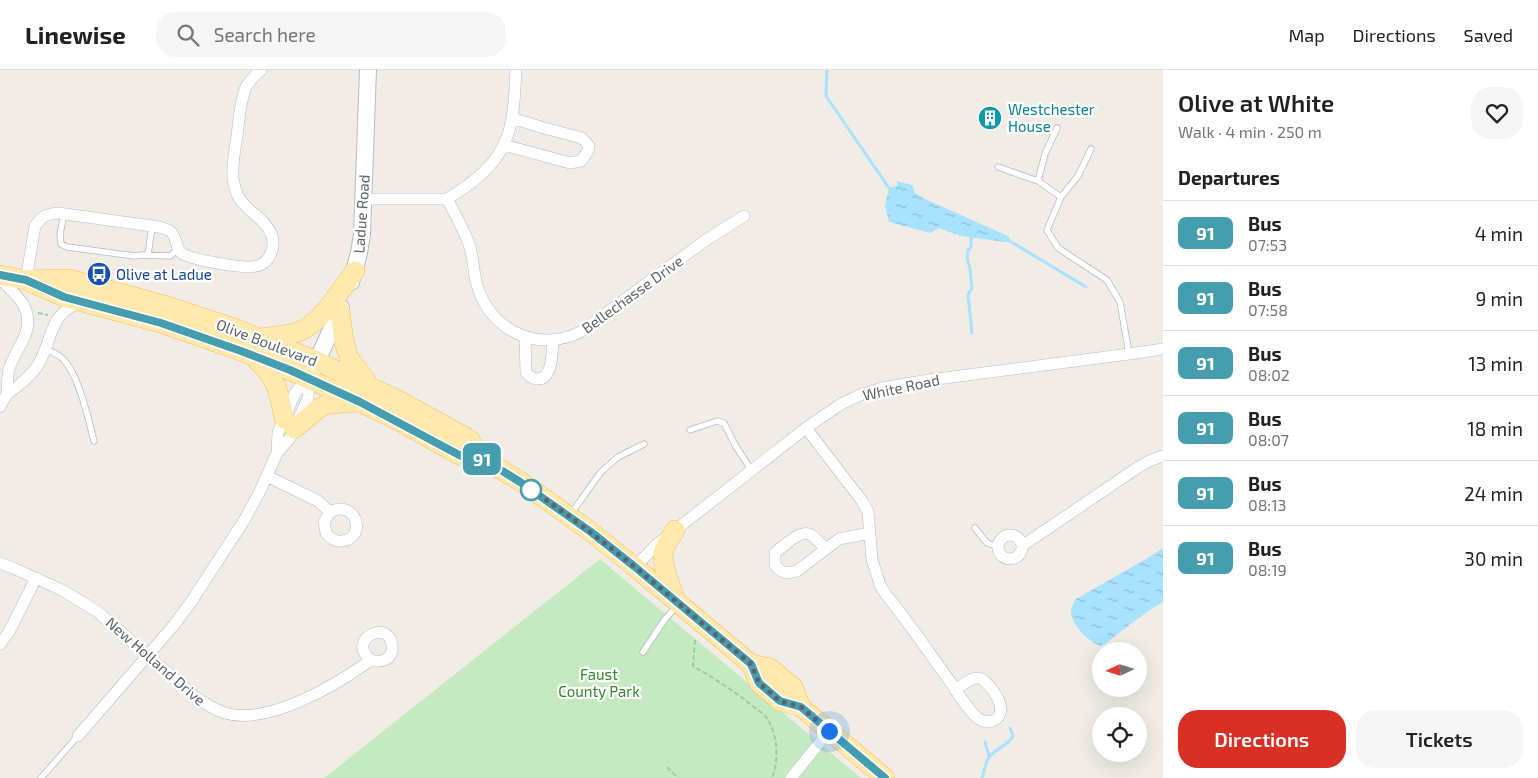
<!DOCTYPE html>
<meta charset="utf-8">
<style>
body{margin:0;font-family:"Exo 2",sans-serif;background:#f6f6f6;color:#202124;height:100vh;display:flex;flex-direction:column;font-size:19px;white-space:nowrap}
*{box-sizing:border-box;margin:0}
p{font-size:16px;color:#757577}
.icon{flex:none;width:28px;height:28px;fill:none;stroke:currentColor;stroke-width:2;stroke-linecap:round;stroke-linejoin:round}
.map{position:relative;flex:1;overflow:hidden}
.panel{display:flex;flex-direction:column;background:#fff;width:375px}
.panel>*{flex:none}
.badge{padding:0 10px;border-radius:8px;font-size:18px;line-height:32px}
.needle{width:32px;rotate:266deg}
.controls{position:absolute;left:1092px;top:572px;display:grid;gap:10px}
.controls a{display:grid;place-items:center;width:55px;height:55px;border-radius:50%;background:#fff;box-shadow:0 5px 20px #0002;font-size:25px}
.you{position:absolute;width:25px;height:25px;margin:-12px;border:4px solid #fff;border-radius:50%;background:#1a73e8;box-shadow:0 0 0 8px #1a73e833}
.map>.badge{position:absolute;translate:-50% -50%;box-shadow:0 0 0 2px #fff}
h2{padding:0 15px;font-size:19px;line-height:45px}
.round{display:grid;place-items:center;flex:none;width:52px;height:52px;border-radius:20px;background:#f6f6f6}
.headline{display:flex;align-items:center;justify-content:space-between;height:85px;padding:0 15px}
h1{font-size:24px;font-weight:600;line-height:38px}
.primary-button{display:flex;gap:10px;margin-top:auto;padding:10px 15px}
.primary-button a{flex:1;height:58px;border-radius:20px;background:#d93025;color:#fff;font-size:20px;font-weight:600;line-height:58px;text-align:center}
.primary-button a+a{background:#f6f6f6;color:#202124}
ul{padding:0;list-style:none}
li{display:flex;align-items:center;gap:15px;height:65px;padding:0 15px;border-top:1px solid #e0e0e0}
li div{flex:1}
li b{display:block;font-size:19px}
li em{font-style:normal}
li .badge{min-width:55px;font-weight:700;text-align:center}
header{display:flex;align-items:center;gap:30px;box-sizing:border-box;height:70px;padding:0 25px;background:#fff;border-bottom:1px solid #e0e0e0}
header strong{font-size:24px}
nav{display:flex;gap:28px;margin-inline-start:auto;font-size:18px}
.search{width:350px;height:45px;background:#f6f6f6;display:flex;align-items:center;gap:12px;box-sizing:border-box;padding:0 18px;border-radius:20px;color:#757577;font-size:19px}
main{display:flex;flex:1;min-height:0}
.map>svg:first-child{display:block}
</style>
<header>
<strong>Linewise</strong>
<div class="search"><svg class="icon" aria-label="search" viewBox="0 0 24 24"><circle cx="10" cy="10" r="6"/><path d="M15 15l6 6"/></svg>Search here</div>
<nav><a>Map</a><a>Directions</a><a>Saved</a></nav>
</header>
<main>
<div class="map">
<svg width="1163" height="708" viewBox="0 0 1163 708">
<defs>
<pattern id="water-ripples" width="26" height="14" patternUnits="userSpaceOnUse" patternTransform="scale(1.25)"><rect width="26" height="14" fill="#a8e2ff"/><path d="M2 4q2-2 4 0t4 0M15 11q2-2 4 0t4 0" fill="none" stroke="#8cbbd2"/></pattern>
</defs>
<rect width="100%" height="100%" fill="#f1ede6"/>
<!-- park -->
<path fill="#c5eac1" d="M600,489L861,708H324Z"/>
<!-- water -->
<path fill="url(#water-ripples)" d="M897,111L912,115L915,123L925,129L1008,166L1013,173L961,166L939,158L930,163L889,152L885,136L889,118L897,116Z
M1163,478V532L1148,541L1102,576C1090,574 1070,554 1071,540C1071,537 1074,533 1076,529L1146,489Z"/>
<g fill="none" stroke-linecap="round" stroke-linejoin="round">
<!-- stream -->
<path stroke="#a8e2ff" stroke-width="3" d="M827,0L826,26L889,118
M971,168V177L968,180L967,187L970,199L972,218L968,225L972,263
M1013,173L1086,217
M985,672L989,686
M982,708C985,701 985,690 991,685C998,677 1008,676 1013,666L1010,658"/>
<!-- service casing -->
<g stroke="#b6babe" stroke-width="7">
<path id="service" d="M1091,79L1078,106L1061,127L1047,160L1058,178L1107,210L1120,232L1129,284
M998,97L1038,111L1061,127
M1038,111L1045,84L1057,58
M64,144L60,164L61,174L67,177L135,186L142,185L170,186L177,180
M148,185L152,156
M46,279C52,282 58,284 63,289C79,305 88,348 94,371
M690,360L717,351L724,353L735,375L752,401
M570,445L601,402L618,387L644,374
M975,458L987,473L998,477
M643,582L665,549L678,535
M41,708L78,666"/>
</g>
<!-- minor casing -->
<g stroke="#b6babe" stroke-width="12">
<path id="minor" d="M504,75L570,93L581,91L588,81L589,76L582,68L544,58L512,48
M363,129H447C480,109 506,88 512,47C515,32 515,15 516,0
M447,129C455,144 463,158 469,174C474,188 473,204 478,218C492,263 541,283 582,261L706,170L744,146
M0,209C18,226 36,241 24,268C19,278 13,288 9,299C7,307 8,315 7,323C6,327 2,332 0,337
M26,210L35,156C42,146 46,144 58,143L159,157C162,158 167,159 170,161C179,168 174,181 185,185C197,190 249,201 260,195C271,190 275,177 272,166C266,148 246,142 238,126C235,120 234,114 233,108C232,94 235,79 237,66C239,50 240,32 246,17C250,10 255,5 261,0
M525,267L526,302C528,305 531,308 536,309C553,311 552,282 553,271
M7,324C17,317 28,309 36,298C54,272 46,242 84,232
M806,358L862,431L868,442L872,489L880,515L887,526C910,554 930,584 951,613C958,623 969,642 979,649C984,652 989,653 994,650C1012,642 989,611 979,608C971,607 961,616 955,620
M267,406L318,431L330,442C356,428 368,468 342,471C335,472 330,468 326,463L324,452L330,442
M998 477a12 12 0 1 1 24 0a12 12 0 1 1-24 0Z
M1022,476L1137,398L1149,391L1163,386
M825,479C813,465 808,457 791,470C786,474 780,478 775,483V495L781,501L786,503L797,501L839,469L870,463
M0,493L13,498L62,520L98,542L194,626C204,633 213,639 225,643C268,656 336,615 371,590C382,594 394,588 392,575C389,548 345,570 371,590
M635,497L656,475L806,358L841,334L860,325L882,318L929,310L1129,284L1163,279
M0,574L9,562L36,508
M78,666L174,555L191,532L245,449L260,421L277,383L290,368L308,328L309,308L295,323L284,349L278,363L277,383
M791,708L829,661"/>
</g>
<!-- secondary casing -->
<g stroke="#b7bcc1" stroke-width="18">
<path id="secondary" d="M351,212L359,183L362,164L368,0
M312,302L341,238"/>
</g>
<!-- primary casing -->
<g stroke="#fdbc53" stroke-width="20">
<path id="primary" d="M0,205L26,210L69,209L167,236L234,258L317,291L402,332L469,369L485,390L520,411L591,462L635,497L751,594L759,613L780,631L801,637L885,708
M32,213L64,227L161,253L230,277L284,298L360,332L401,352L461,386L485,390
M340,241L344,272L349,288L367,312
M261,268C273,266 288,266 300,261C323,251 340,221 355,201
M256,289C278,312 278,318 284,349
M294,359L318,339L328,334L359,332
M675,460C671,467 664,476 663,484C663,500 671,516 676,530
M751,594L770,598L793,617L801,637"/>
</g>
<!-- path -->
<path stroke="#9bcea4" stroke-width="2" stroke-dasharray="5 2.5" stroke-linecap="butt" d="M38,243L48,245
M695,570L693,596C715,609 736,622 755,638C759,641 764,644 767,648C778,666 779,689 772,708
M667,697L678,708"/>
<!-- service -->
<use href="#service" stroke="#fff" stroke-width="5.5"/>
<!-- minor -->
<use href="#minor" stroke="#fff" stroke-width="11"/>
<!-- secondary -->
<use href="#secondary" stroke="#fff" stroke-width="16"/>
<!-- primary -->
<use href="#primary" stroke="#ffe9ad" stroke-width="19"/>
</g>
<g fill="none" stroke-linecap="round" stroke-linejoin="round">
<!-- line casing -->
<g stroke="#fff" stroke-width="11">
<path id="line" d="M0,205L26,210L64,227L161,253L241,281L290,300L360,332L461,386L485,390L520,412L591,462L635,497L751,594L759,613L780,631L801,637L885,708"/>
</g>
<!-- line -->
<use href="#line" stroke="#469dad" stroke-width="8"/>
<!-- walk -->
<path stroke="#5d6368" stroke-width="5" stroke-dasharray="0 9" d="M531,420L528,417L580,454L635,497L739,584L751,594L759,613L780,631L801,637L829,661"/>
</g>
<!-- icons -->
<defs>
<g id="building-disc" transform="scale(1.25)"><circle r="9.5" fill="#0f9aa8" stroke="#fff"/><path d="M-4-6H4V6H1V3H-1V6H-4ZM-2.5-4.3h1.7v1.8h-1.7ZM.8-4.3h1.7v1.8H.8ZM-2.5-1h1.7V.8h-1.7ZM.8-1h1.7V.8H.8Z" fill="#fff"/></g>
<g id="bus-disc" transform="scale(1.25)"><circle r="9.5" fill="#1a4fb4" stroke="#fff"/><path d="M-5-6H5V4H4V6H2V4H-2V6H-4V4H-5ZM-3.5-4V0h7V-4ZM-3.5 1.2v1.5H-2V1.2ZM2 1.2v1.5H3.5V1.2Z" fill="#fff"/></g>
</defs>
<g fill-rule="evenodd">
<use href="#building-disc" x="990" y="48"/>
<use href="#bus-disc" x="99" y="204"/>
</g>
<!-- markers -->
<circle fill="#fff" stroke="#469dad" stroke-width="2.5" cx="531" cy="420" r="10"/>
<g text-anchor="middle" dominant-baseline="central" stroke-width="4.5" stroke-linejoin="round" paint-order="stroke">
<!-- culture labels -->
<g font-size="15" fill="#0d838f" stroke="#fff" text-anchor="start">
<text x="1008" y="39">Westchester<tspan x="1008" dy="17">House</tspan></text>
</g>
<!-- street labels -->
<g font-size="15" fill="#5d6368" stroke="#fff">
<text transform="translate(361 144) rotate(-86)">Ladue Road</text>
<text transform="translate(632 224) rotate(-36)">Bellechasse Drive</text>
<text transform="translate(267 272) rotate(21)">Olive Boulevard</text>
<text transform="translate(901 317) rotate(-12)">White Road</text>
<text transform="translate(156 591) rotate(41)">New Holland Drive</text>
</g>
<!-- transit labels -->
<g font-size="15" fill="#164399" stroke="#fff" text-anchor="start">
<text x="116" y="204">Olive at Ladue</text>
</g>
<!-- park labels -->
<g font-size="15" fill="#33862e" stroke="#fff">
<text x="599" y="604">Faust<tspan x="599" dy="17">County Park</tspan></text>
</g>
</g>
</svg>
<div class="controls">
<a><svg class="needle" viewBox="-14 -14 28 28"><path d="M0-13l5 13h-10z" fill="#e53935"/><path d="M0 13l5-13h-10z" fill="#757577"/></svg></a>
<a><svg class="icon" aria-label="locate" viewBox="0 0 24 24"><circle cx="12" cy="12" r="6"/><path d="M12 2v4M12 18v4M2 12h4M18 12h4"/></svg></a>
</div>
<div class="you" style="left:829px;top:661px"></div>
<b class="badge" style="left:482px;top:389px;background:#469dad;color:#fff">91</b>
</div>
<section class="panel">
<div class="headline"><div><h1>Olive at White</h1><p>Walk · 4 min · 250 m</p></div><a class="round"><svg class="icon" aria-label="heart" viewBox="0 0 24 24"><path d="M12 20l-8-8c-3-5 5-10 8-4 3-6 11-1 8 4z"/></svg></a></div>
<h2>Departures</h2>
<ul>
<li><span class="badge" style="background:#469dad;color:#fff">91</span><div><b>Bus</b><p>07:53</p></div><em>4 min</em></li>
<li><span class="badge" style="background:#469dad;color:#fff">91</span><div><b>Bus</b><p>07:58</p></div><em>9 min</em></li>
<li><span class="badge" style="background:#469dad;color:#fff">91</span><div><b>Bus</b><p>08:02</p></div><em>13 min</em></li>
<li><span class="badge" style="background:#469dad;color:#fff">91</span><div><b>Bus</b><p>08:07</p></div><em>18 min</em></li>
<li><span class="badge" style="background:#469dad;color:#fff">91</span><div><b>Bus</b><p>08:13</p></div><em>24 min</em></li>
<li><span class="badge" style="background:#469dad;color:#fff">91</span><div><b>Bus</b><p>08:19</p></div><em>30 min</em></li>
</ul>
<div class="primary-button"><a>Directions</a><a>Tickets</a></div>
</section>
</main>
